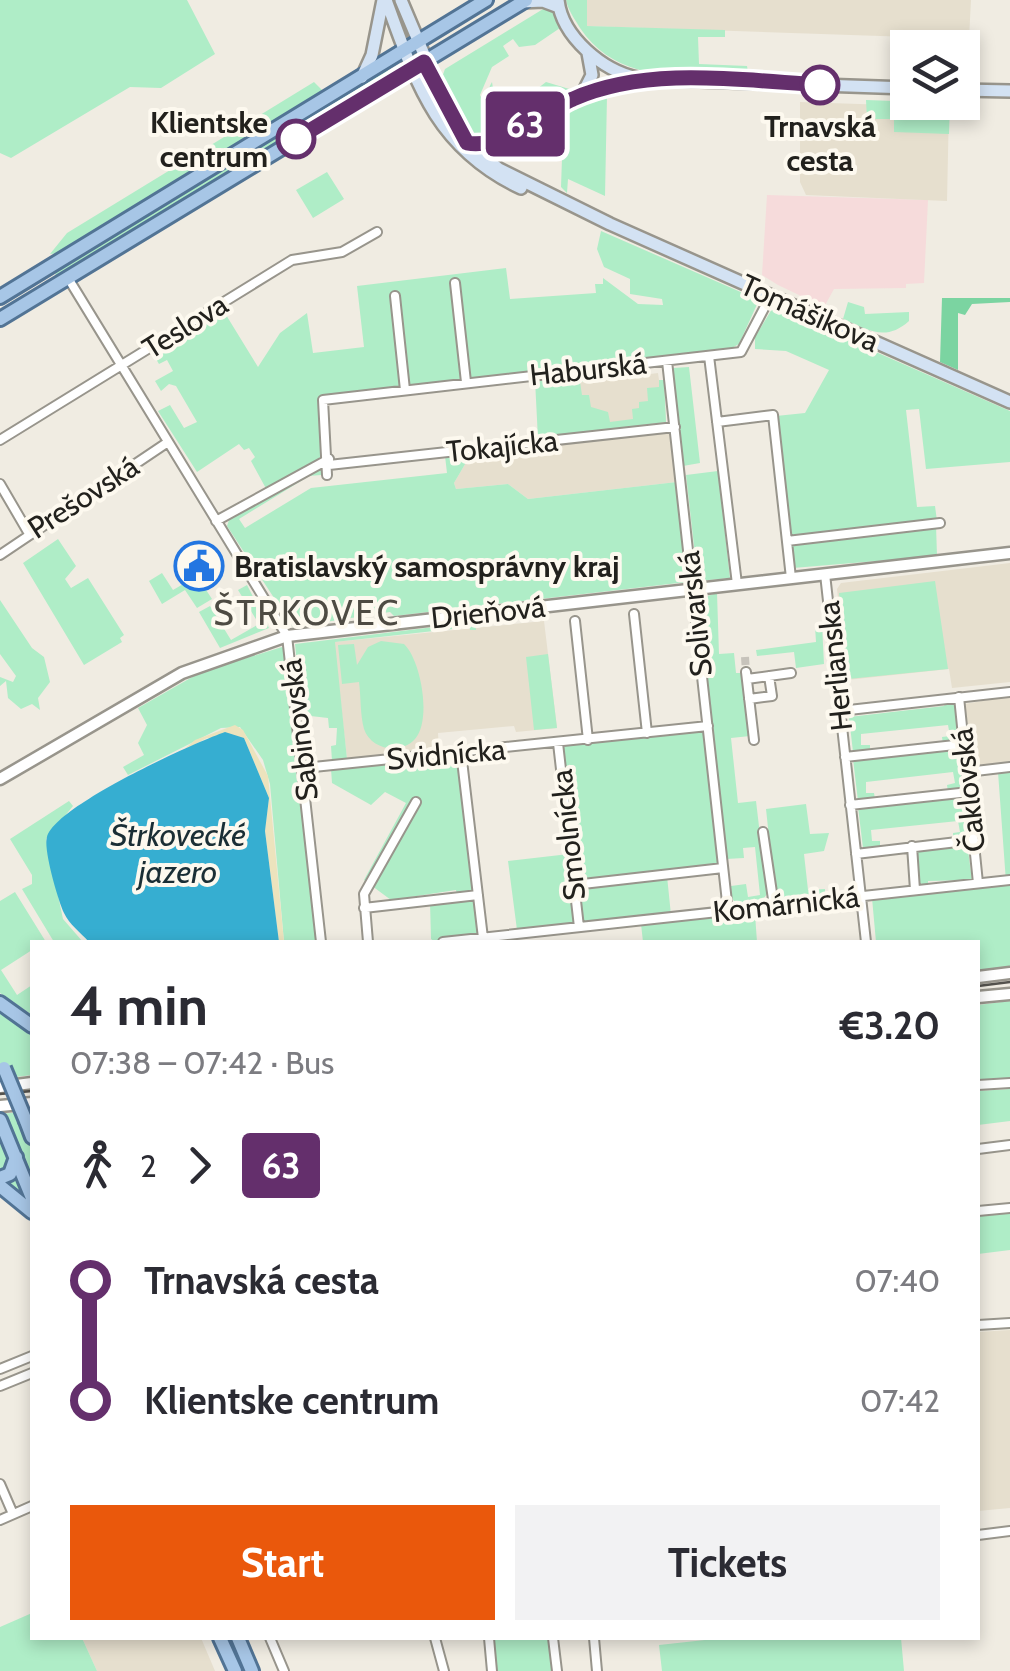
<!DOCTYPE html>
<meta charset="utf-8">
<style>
body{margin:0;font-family:Cabin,sans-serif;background:#f2f2f3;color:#2b2b33;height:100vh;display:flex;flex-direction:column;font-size:38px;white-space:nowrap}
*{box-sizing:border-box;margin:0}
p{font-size:32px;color:#7c7c81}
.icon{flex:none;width:55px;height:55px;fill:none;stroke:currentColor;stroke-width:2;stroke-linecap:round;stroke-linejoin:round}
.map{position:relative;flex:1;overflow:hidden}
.details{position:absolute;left:30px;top:940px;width:950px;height:700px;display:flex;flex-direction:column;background:#fff;border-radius:0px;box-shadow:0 5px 15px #0003}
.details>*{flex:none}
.badge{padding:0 20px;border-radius:8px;font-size:35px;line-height:65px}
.fabs{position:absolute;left:890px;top:30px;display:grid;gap:20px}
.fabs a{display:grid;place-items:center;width:90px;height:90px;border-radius:0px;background:#fff;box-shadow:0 5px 15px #0003;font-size:50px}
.map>.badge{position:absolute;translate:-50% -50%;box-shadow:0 0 0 5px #fff}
.legs{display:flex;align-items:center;gap:15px;height:110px;padding:0 40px;font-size:32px}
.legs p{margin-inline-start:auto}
.head{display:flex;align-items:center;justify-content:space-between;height:170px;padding:0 40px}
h1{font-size:55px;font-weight:800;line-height:75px}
.primary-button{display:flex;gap:20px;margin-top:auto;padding:20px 40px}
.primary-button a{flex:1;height:115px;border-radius:0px;background:#ea580c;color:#fff;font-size:40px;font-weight:800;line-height:115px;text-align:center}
.primary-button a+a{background:#f2f2f3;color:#2b2b33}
ul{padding:0 40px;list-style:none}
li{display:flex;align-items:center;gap:35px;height:120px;font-size:38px}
li i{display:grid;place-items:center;width:15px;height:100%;margin:0 12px;background:currentColor}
li i::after{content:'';width:25px;height:25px;margin:-12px;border:8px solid;border-radius:50%;background:#fff}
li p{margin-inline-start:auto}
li:first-child i{background:linear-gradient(#0000 50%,currentColor 0)}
li:last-child i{background:linear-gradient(currentColor 50%,#0000 0)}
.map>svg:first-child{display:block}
</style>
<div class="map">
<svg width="1010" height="1671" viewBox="0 0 1010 1671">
<rect width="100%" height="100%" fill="#f0ece2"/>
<!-- commercial -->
<path fill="#f6dbdb" d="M767,195L928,200L924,283L906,284V288L834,289L824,307L778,285L762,275Z"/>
<!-- built -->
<path fill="#e6dfce" d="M587,0H971L969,39L586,26Z
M800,102L949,107L947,201L806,195L800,182Z
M625,370L627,377L658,373L659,380H664L666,422L552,437L555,384L605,379V372Z
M666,431L672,436L677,482L528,499L508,484L456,489L454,483L471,454Z
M1010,563V682L952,688L949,669L847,680L837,589L841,583Z
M544,621L557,728L516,732L514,726L438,733L439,750L347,759L334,642Z
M1010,696V763L973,766L965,704Z
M1010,1330V1508L978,1511V1332Z
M82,1638H201L215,1671H97Z"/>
<!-- green -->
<path fill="#afedc7" d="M0,0H187L215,54L161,88L130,87L11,158L0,153Z
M566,0H587V26L725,30V37H698L699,64L747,66L748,72H762V77C696,74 621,89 580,28C574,18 568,10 566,0Z
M548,6L561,21L560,28L535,45L519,47L513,39L503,46L509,56L492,67L480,95L496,132L475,140L441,80L445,69Z
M385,66L389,73L56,280L55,270Z
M314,82L322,90L309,102L61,253L50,254L67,233Z
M492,82L496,108L504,107L507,112L546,82L576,91L508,127C492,121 482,97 492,82Z
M607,96L605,196L568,179L567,193L561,187L563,129L541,127L569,109Z
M866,100L950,103L949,134L894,132V119H867Z
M327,172L344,199L313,218L296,190Z
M601,231L759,300L739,344L728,350L319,398L321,475L309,476L239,519L245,528L311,488L447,473L445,456L471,454L454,483L456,489L508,484L528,499L677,482L687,582L394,616L390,612L293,627L227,526L229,520L269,494L251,461L255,457L249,448L244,450L239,444L197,472L158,411L170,405L184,428L197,422L176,386L169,384L161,391L155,381L173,371L167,360L159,364L156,359L163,354L160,348L223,310L258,367L280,333L307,313L313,353L364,347L357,286L506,268L510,299L596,293L595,284H603V278L638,304L663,305L662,299L630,294V279L604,267L597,249Z
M848,302L864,307L865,314L909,312V321C886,342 868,330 843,319Z
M778,309L1010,411V462L926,469L919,409L906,410L917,507L935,506L937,521L792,537L776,416L805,413L829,370L786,351L755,349V337L772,309Z
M689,367L700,463L683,466L673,368Z
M599,373L600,380L580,382L582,395H589L591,407L608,412L610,422L633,419L632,409L639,408V402L648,401L647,388L659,387V380H664L666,422L538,439L535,380Z
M718,471L730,578L698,581L686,475Z
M936,525L937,556L793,568L789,540Z
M58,539L76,566L65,579L71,588L88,578L124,635L120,638L122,642L84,665L23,563Z
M162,573L173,590L197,576L212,599L197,608L185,590L162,604L149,581Z
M935,581L948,669L848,679L839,593Z
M247,585L269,628L220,648L199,612L210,606L231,640L259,624L238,590Z
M717,593L719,654L734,653L736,673H743L750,736L731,738L738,803L756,801L767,894L761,902L739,905L732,899L731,886L746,884L748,897L760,895L755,847L743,848L744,858L726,859L698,599Z
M0,600L32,648L44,657L50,682L38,698L40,710L32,704L21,709L8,698L6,681L0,686V677L13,682L16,676L0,654Z
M475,622L476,630H470L469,623L460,624L461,628L335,642L347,759L332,761L331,746L336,745L337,728H329L328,718L302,715L295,644Z
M822,625L824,664L796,668L794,652L757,656L756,650L816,642L815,626Z
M381,641L404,644C421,660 432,720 415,739C401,755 371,750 364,729C360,715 361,697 359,682L342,684L338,645L354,644L357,665L368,647Z
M282,647L284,649L316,942H284L270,784L263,760L240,727L221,728L128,775L123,767L144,755L138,743L147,725L138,708L201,672Z
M548,654L557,728L534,730L526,657Z
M947,701L958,708L957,741L943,744L942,737L950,736L948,725L861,734V745H870V751L853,752L849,717L944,706Z
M697,730L705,733L718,864L577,880L562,750L566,745Z
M956,746L961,750L962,789L948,792L947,785L955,783L953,772L866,782V793H874L875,799L858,801L853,759Z
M460,756L476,893L457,895L456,890L391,900L364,880L406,803L385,792L371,805L332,783L331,769Z
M1010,771V967L978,971V942H876L872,898L1006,882L998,772Z
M959,794L968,801L969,835L953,840V833L960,832L958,821L871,830L872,841H880V848H863L858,807Z
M69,801L73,806L46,839L63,919L83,942H54L22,889L32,884V875L10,839Z
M806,804L810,834L829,833L824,851L804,854L808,890L825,889V897L776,903L766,809Z
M967,843L972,880L928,881V886L919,883L917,849Z
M569,854L576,924L517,930L508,861Z
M667,876L671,915L580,925L576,886Z
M15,892L46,942H32V950L1,970L17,995L32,985V1015L0,993V901Z
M476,896L481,937L435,942L431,939L430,902Z
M755,914L757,942H643L641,924Z
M1010,1001V1079L978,1081V1005Z
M0,1006L32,1028V1075L0,1079Z
M1010,1089V1121L978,1125V1091Z
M32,1111V1206L0,1183V1114Z
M1010,1211V1250L978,1254V1214Z
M32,1613V1638H82L97,1671H0V1627Z
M493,1638H548L552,1671H497Z
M723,1638H901L904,1671H662L659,1645Z"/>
<!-- forest -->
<path fill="#7bd4a1" d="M942,298H1010V302L972,304L965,315L958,313V370L940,362Z"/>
<!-- sand -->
<path fill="#ece3bd" d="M235,725L243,730L268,776L284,942H279L265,831L269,798L244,738H207L182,751L195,740Z"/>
<!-- water -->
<path fill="#36aed1" d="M225,732L244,738L269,798L265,831L279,942H89C81,933 69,924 64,913C58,900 43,849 47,837C55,806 191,744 225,732Z"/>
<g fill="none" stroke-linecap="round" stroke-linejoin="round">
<!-- minor-tunnel -->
<path stroke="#c7c3bb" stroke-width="8" stroke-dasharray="8 4" stroke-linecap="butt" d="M745,657L746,672"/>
<!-- minor casing -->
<g stroke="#98958c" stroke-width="12">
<path id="minor" d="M68,278L287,636L321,942
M455,283L466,382
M395,296L405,390
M709,356L737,584
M667,361L728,911
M717,422L773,415L791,578
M0,440L292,260L342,252L377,232
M329,465L675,427
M327,475L323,400L741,352L771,295
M0,484L28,532
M216,521L329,459
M787,541L940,523
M0,555L168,442
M825,574L866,942
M634,614L647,733
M575,621L588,740
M746,672L754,740
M747,679L791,673
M959,697L978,883
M749,699L772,696L769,676
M840,711L1010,692
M558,743L579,927
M461,752L483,938
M845,757L964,744
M304,768L708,726
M967,772L1010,767
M850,805L969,792
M763,832L774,906
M912,846L915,890
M856,854L974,840
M574,885L723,868
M364,908L478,895
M368,942L364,894L416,802
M443,942L1010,880
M978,1085L1010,1083
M978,1149L1010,1145
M978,1211L1010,1208
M978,1325L1010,1323
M0,1369L32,1356
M0,1386L32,1373
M0,1484L13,1514
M0,1520L32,1506
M978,1535L1010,1531
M270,1638L284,1671
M435,1638L444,1671
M489,1638L492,1671
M553,1638L557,1671
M594,1638L597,1671"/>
</g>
<!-- tertiary casing -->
<g stroke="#98958c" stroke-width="15">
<path id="tertiary" d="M0,779L182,673L287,636L1010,553
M978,977L1010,973
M978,997L1010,994
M0,1087L32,1083
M0,1106L32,1103"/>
</g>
<!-- secondary casing -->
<g stroke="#98958c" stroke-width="16">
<path id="secondary" d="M386,0C416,83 436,148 521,188
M401,0L450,116L467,143L499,169L610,224L1010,402
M558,0C562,37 603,71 638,78
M522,2L543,1L559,7
M362,77L372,55L383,0
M962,90L1010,91
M582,95L592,75L588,53
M467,143L500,138L570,100L642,79L908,88"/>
</g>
<!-- primary casing -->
<g stroke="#527495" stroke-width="18">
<path id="primary" d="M0,297L486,0
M0,319L526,0
M0,1003L32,1026
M0,1120L32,1198
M26,1121L32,1137
M0,1178L10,1174L16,1157
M0,1186L32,1212
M220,1638L235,1671
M238,1638L252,1671"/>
</g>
<!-- minor -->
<use href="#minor" stroke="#fff" stroke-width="8"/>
<!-- tertiary -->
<use href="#tertiary" stroke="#fff" stroke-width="10"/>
<!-- secondary -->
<use href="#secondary" stroke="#d3e2f3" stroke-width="11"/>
<!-- primary -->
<use href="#primary" stroke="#a7c6e6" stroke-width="12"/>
<!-- tram -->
<path stroke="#54524d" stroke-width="2.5" d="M978,986L1010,982
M0,1094L32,1091"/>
<!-- primary-bridge casing -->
<g stroke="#527495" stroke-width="18" stroke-linecap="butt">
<path id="primary-bridge" d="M4,1068L26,1121"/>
</g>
<!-- primary-bridge -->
<use href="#primary-bridge" stroke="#a7c6e6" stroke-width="12"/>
</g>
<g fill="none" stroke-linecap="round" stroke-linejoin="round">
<!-- line-1 casing -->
<g stroke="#fff" stroke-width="22">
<path id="line-1" d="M296,139L424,62L467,143C503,150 542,112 573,99C647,66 741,80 820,85"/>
</g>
<!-- line-1 -->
<use href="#line-1" stroke="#642f6c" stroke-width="15"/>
</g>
<!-- icons -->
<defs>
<g id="civic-ring" transform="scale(2.5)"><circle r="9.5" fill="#fdf9ef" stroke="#2376e1" stroke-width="1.5"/><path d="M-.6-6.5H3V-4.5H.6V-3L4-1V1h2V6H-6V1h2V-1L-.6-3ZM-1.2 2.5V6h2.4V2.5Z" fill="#2376e1"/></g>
</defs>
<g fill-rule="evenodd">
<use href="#civic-ring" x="199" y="566"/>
</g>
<!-- markers -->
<g fill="#fff" stroke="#642f6c" stroke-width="5">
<circle cx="820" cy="85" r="18"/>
<circle cx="296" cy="139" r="18"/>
</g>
<g text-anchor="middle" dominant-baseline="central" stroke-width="8" stroke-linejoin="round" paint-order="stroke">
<!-- stop labels -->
<g font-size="30" font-weight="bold" fill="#22211d" stroke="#fdf9ef" text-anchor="end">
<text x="268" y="122">Klientske<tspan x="268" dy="34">centrum</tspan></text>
<text x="820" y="126" text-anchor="middle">Trnavská<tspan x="820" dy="34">cesta</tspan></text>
</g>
<!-- street labels -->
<g font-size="30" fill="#22211d" stroke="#fdf9ef">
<text transform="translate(810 313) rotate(24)">Tomášikova</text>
<text transform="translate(185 326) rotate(-32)">Teslova</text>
<text transform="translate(588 369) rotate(-6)">Haburská</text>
<text transform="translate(502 446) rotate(-6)">Tokajícka</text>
<text transform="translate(83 497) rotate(-33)">Prešovská</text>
<text transform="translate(488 612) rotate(-6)">Drieňová</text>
<text transform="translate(695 614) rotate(-96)">Solivarská</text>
<text transform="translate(835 666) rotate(-96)">Herlianska</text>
<text transform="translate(299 730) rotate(-97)">Sabinovská</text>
<text transform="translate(446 754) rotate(-5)">Svidnícka</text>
<text transform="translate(968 790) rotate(-96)">Čaklovská</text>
<text transform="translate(568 835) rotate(-96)">Smolnícka</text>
<text transform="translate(786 904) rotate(-6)">Komárnická</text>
</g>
<!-- poi labels -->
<g font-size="30" font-weight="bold" fill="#22211d" stroke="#fdf9ef" text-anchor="start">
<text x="234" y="566">Bratislavský samosprávny kraj</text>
</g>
<!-- water labels -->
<g font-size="32" font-style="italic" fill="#1a2e35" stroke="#fdf9ef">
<text x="178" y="834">Štrkovecké<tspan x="178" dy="37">jazero</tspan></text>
</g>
<!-- quarter labels -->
<g font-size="35" letter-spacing="2.5" fill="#4e4b43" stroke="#fdf9ef">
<text x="307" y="612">ŠTRKOVEC</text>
</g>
</g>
</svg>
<div class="fabs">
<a><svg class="icon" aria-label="layers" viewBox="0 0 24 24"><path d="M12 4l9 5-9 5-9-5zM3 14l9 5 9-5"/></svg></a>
</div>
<b class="badge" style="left:525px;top:124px;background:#642f6c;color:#fff">63</b>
<section class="details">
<div class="head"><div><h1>4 min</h1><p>07:38 – 07:42 · Bus</p></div><b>€3.20</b></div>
<div class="legs"><svg class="icon" aria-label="walk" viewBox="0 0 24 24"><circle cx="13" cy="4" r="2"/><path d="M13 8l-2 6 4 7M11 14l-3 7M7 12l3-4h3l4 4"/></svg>2<svg class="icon" aria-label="forward" viewBox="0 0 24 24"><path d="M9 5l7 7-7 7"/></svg><b class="badge" style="background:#642f6c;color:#fff">63</b></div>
<ul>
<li><i style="color:#642f6c"></i><b>Trnavská cesta</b><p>07:40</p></li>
<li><i style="color:#642f6c"></i><b>Klientske centrum</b><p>07:42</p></li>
</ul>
<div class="primary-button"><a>Start</a><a>Tickets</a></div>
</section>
</div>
